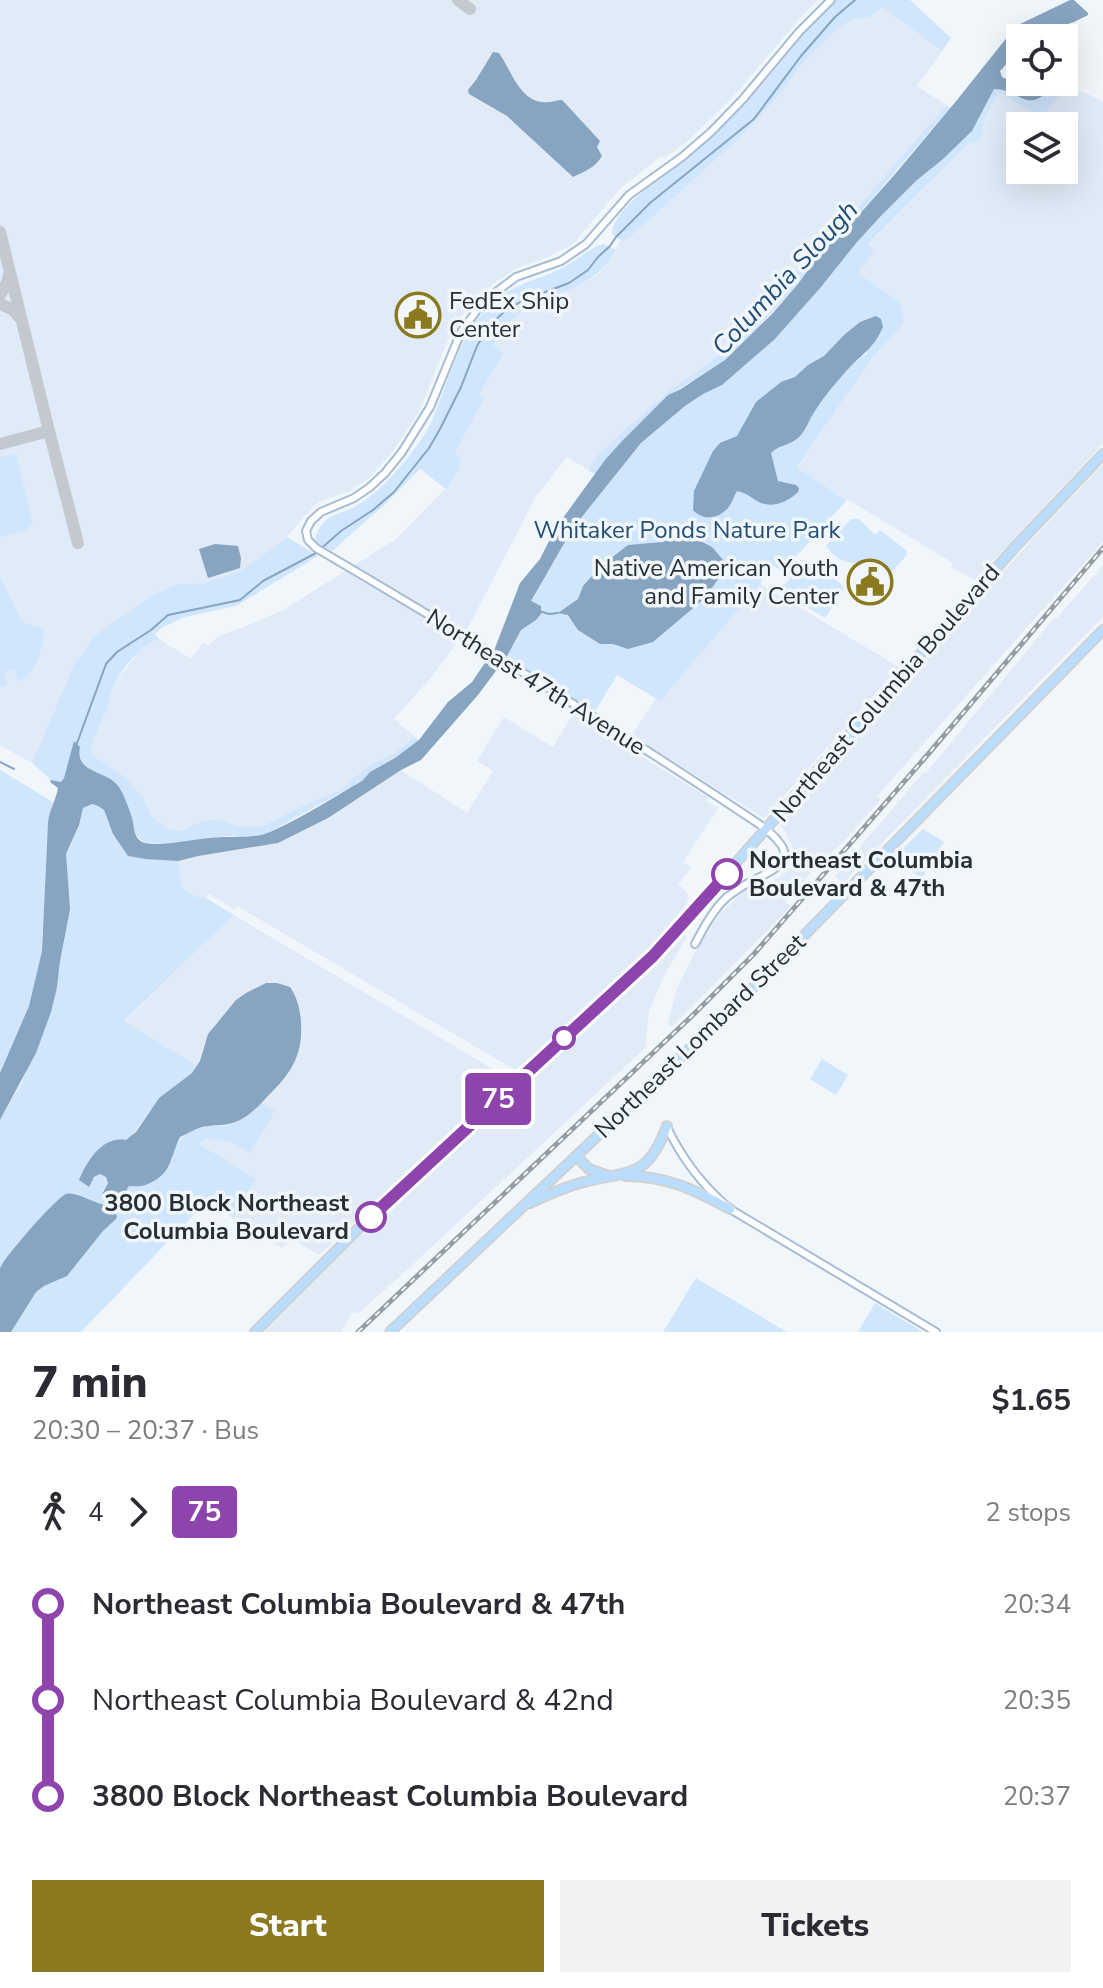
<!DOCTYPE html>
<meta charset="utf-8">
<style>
body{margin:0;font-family:"Nunito Sans",sans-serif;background:#f2f2f3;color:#2b2b33;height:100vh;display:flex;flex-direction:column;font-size:30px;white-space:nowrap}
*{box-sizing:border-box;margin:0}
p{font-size:26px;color:#7c7c81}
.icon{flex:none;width:44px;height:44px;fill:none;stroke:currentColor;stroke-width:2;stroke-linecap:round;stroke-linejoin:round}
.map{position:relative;height:1332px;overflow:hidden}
.panel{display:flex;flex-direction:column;background:#fff;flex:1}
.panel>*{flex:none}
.badge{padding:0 16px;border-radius:6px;font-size:28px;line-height:52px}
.controls{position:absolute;left:1006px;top:24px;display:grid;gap:16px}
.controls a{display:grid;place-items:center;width:72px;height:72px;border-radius:0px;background:#fff;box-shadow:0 8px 32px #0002;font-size:40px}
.map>.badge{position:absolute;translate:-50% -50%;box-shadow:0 0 0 4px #fff}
.legs{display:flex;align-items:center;gap:12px;height:88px;padding:0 32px;font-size:26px}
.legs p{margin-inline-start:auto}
.overview{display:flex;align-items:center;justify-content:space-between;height:136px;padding:0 32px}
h1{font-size:44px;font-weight:800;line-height:60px}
.action{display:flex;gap:16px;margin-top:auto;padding:16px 32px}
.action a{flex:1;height:92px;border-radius:0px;background:#8a791e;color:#fff;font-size:32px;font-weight:800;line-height:92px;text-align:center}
.action a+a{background:#f2f2f3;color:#2b2b33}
ul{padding:0 32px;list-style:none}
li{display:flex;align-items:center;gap:28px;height:96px;font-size:30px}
li i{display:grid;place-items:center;width:12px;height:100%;margin:0 10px;background:currentColor}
li i::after{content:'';width:20px;height:20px;margin:-10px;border:6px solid;border-radius:50%;background:#fff}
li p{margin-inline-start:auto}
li:first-child i{background:linear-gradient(#0000 50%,currentColor 0)}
li:last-child i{background:linear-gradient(currentColor 50%,#0000 0)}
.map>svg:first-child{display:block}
</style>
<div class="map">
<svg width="1103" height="1332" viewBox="0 0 1103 1332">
<rect width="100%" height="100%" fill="#f1f6fb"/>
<!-- built -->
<path fill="#e0ebf7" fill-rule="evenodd" d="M0,0H818L802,16L731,99L690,139L665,158L661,156L619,190L573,244L548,257L517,268L493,284L474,300L453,328L419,412L393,451L369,478L350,491L319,502L305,515L281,544L238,572L204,583L179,584L93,637L79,661L76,660L32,763L0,745Z
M882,7L942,51L917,86L946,105L851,215L846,219L834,223L799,265L794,278L763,314L732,345L694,374L672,388L655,403L599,453L588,470L567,457L536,496L470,624L434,674L394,719L415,737L394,753L369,765L340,790L296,809L265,825L256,827L239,826L218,819L202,821L181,831L167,829L150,814L143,797L90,754L94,737L109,701L114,684L138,653L150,642L159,639L191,659L203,643L208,645L219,636L257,622L285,609L396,539L445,489L457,475L455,453L484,399L479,395L504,355L492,346L503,329L519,314L593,278L603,269L621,240L628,239L731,146L777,98L802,64L837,29L852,19L870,16Z
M1076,91L1086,93L1103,102V444L975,580L951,567L953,563L797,469L872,358L902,326L900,302L858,273L873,250L868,245L969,143L975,142L983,132L982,123L999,93L1042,117L1058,96L1065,92ZM1020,126H1064V170H1020Z
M1103,464V542L877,796L881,799L847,838L816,867L785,902L790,906L783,915L672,1027L668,1024L677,988L693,956L718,916L745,890L780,877L790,869L793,859L792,845L781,824L1015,558Z
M1103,565V617L843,883L835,876L924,772L926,773L1054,618H1057Z
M760,584L899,667L765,817H762L632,735L656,698L660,700Z
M573,714L709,798L707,801L718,808L683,862L691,868L678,885L685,890L689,897L685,909L653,944L518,1070H515L237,906L234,909L209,894L206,898L197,897L183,889L178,861L198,856L278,843L328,818L401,770L467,813L493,771L477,761L504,717L553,747Z
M234,915L498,1072L499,1078L497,1089L319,1255L292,1239L282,1248L233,1218L256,1179L198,1144L205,1139L231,1142L275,1112L262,1103L283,1081L294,1065L229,1008L226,1014L216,1022L203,1047L200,1061L197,1066L124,1022Z
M683,934L687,937L665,974L649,1011L645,1048L409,1268L358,1314L353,1312L341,1332H265L358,1238L658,961Z"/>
<!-- green -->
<path fill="#cfe6fd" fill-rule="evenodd" d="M836,0H910L951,38L942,51L882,7L870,17L852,19L837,29L802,64L777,98L731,146L628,239L621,240L612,234C612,209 669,172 688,156C713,136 737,113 759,88C785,58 806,26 836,0Z
M1064,56L1077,69L1071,79L1076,91C1056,94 1053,103 1042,117L999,93L982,123L983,132L981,138L975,142L969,143L868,244L874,250L858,273L900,302L904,318L902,326L872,358L797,468L847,500L783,571L770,565L760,584L660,701L617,675L594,713L507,656L526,619L531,602L539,585L555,560L573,528L641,443L685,406L703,394L722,385L775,339L821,287L857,242L880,217L917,180L942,160L972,131L994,89C1021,90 1029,119 1055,82H1064ZM844,335L867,353L854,363L836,382L809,365L824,356Z
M946,105L950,108L840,236L821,252L798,284L748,338L725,360L710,371L668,395L622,441L595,474L588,470L599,453L655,403L672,388L694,374L732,345L763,314L794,278L799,265L820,237L834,223L846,219L851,215Z
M604,244L616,250C592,293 551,290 517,316C506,324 499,334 493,345L504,354L479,395L484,399L455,453L461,458C460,471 454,479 446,489L420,469L382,507L332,551L317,544L315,540C321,515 335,517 354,507C371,498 388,481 400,467C410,455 421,441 429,427C433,420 435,412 438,405C454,365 465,322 501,296C521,281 542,279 562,268C574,263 593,245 604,244Z
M16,453L33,525H30L27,530L0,537V457Z
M851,519H859L875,535L880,530L906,550L907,555L888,576H867L864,562C847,565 836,560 826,546Z
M287,537L318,556L236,606L185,617L161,628L155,634L159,639C142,644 123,668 115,683C112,688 111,695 109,701C103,719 94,735 90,754L124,776L143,797L150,814L167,829L181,831L202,821L218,819L239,826L256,827L265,825L296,809L340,790L369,765L394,753L415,737L419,740L395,758L370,772L362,781L266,834L247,837L228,836L205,838L185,842L146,844L135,835L133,827L92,771L82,764L78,754L79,747L74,741L66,774L61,782L51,780L32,763L76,660H79L93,637L154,594L179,584L204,583L238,572L280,544Z
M803,570C821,577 831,571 844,588L825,618L780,590L796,571Z
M0,576L19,616L26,624L44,628C42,650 40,669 18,682L14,670L4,671L7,686L0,687Z
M0,770L53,802L48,823L42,951L29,1006L0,1073Z
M92,804L98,806L104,810L107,821L135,857L178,861L183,889L197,897L206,898L234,915L124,1021L197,1066L192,1073L159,1098L132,1136L126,1140L97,1151L81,1176L92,1180L100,1174L106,1177L108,1183L102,1191L103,1195L110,1200L108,1205L97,1204L38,1223L16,1244L0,1268V1120L22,1082L57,987L66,854L71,845L83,808Z
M923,829L944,842L922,878L892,860Z
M822,1059L848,1075L836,1095L810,1079Z
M262,1103L275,1111L250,1153L231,1142L205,1139L199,1144L256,1179L233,1218L206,1202L81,1332H11L36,1292L44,1286L67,1276L103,1231L116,1219L112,1208L115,1202L120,1201L129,1186L172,1160C176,1140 184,1131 205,1127C211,1125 218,1127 224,1126C239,1123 250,1112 262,1103Z
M696,1278L787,1332H663Z
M875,1303L923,1332H858Z"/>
<!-- water -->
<path fill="#87a4c0" d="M1070,0H1074L1088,13V15L1074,22L1040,33L1034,38H1020V49L1000,71L1002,77L1006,79L1020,75V82H1055C1029,119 1020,89 994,89L972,131L942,160L917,180L880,217L857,242L821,287L775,339L722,385L703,394L685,406L641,443L573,528L531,601L541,606V614L536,620L521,630L507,656L478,695L421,760L401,770L328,818L278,843L198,856L178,861L146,859L128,856L113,834L104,810L98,806L92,804L83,808L79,825L66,854L70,909L60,961L57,987L51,1012L36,1053L0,1120V1073L29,1006L42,951L48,823C49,810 56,800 58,788L50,782L51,780L61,782L64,778L74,741L80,747C74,774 108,770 119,787C124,795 128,806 131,815C135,825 132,836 142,842C153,848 196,839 209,838C229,835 252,840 270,832C302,818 332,798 362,781L370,772L395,758L419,740L448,702L472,682L495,648L520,583L540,559L555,529L605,460L622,441L668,395L681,389L725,360L772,314L798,284L821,252L840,236L896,173L957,100L1016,26Z
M493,52L499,53C512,71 520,105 549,102C553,102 558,100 562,100L565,103L600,141L597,147L602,156C596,167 584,172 573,177L507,116L469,94L468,90L476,80Z
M876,316L881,319L883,327C874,347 866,351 851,366C838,380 825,395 815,411C809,419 806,431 798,438C790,445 779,445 771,453L778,481L796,485L799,488L798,492C789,501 774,508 761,503C752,499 748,493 737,491C734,496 732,503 728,508C718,519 703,521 693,510L694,491L713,451L720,443L737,436L756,402L781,382L795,377L808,365L824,356L844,335L860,322Z
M685,533L712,547L723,560L721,575L705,598L653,642L628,649L613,644H600L578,630L568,615L558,613L578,599L583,586L601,566L628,545L663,542Z
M215,544L238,546L241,558L240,568L208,578L199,549Z
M266,983H277L290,987C297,997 300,1009 301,1022C303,1056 291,1074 267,1097C259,1106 249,1116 238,1121C225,1127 215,1124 202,1127C195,1129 187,1134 180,1137C171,1155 172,1171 154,1181C145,1186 139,1187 129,1186L127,1189L128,1203L115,1202L112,1208L117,1216L116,1219L103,1231L67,1276L44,1286L36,1292L11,1332H0C0,1317 0,1302 0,1288C0,1282 0,1274 0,1269C2,1259 58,1196 66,1194C77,1191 95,1205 108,1205L110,1200L102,1194L108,1183L106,1177L100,1174L94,1177L89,1187L79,1180C87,1161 102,1136 126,1140L136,1132L159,1098L192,1073L200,1061L208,1034L236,1000L246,993Z"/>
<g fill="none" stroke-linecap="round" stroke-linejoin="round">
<!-- stream -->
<path stroke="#87a4c0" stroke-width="2" d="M539,611L549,614L558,613
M76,746L106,664L117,652L151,630L168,615L240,600L263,581L316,553L341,531L373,510L394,492L429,448L440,429L461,387L477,346L489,326L506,310L524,300L569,283L588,270L598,257L610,246L616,237L650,203L754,119L801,56L835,17L855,0
M0,762L14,769"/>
<!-- taxiway -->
<path stroke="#c3c9cf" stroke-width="12" d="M458,0L470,9
M0,232L49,431L0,444
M0,295L7,283L9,275
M0,304L12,309L20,318
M49,431L78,543"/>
<!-- minor casing -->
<g stroke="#a7bdd4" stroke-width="10">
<path id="minor" d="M695,944C704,927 713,910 727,897C734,892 741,887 748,883C762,875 799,864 778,841C773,834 765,829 759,824C614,727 466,636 316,548L308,540L306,531L311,521L321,512L354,498L370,487L385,473L402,452L430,407L461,332L483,302L516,277L561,261L586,244L629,195L682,157L711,132L743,99L799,32L831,0
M667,1127C682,1159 703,1186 730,1209L936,1332"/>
</g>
<!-- major casing -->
<g stroke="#cfd1d3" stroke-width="12">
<path id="major" d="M576,1156L589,1169L608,1176
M626,1176C667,1176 695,1190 730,1209
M530,1203C547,1195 565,1187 584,1182C631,1170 647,1179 667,1126
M255,1332L361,1226L658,951L1015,547L1103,454
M390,1332L738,1003L1103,630"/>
</g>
<!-- minor -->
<use href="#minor" stroke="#fff" stroke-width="6"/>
<!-- major -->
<use href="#major" stroke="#baddfe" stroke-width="8"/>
<!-- rail casing -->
<g stroke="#959ca3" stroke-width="5">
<path id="rail" d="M358,1332L694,1014L754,954L930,752L1103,548"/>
</g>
<!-- rail -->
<use href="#rail" stroke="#f1f6fb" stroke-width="2" stroke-dasharray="6" stroke-linecap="butt"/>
</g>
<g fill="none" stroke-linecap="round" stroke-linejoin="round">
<!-- line-1 casing -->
<g stroke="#fff" stroke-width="18">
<path id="line-1" d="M371,1217L653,956L727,874"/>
</g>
<!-- line-1 -->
<use href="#line-1" stroke="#8e44ad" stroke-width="12"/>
</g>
<!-- icons -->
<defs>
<g id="civic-ring" transform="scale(2.3)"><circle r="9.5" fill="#f1f6fb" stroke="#8a791e" stroke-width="1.5"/><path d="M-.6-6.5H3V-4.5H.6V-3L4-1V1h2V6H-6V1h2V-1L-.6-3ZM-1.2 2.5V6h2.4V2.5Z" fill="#8a791e"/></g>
</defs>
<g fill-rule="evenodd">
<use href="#civic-ring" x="418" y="315"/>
<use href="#civic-ring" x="870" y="582"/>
</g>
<!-- markers -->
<g fill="#fff" stroke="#8e44ad" stroke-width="4">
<circle cx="727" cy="874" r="14"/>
<circle cx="564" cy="1038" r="10"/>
<circle cx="371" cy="1217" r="14"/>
</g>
<g text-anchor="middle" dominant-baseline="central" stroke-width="7" stroke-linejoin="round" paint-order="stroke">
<!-- poi labels -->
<g font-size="24" fill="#262f38" stroke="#f1f6fb" text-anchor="start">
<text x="449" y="301">FedEx Ship<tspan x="449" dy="28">Center</tspan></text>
<text x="839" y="568" text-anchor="end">Native American Youth<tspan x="839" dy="28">and Family Center</tspan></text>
</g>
<!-- park labels -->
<g font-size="24" fill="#245077" stroke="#f1f6fb">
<text x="687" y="530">Whitaker Ponds Nature Park</text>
</g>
<!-- street labels -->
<g font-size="24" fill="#262f38" stroke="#f1f6fb">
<text transform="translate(536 682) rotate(32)">Northeast 47th Avenue</text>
<text transform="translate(886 693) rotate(-49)">Northeast Columbia Boulevard</text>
<text transform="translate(700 1036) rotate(-44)">Northeast Lombard Street</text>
</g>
<!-- stop labels -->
<g font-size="24" font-weight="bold" fill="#262f38" stroke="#f1f6fb" text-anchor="start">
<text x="749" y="860">Northeast Columbia<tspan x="749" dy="28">Boulevard &amp; 47th</tspan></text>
<text x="349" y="1203" text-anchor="end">3800 Block Northeast<tspan x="349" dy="28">Columbia Boulevard</tspan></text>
</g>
<!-- water labels -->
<g font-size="26" font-style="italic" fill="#214e75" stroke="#f1f6fb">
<text transform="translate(785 278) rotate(-47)">Columbia Slough</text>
</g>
</g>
</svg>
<div class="controls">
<a><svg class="icon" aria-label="locate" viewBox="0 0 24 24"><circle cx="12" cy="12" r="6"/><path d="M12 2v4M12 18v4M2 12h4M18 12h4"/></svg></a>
<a><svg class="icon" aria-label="layers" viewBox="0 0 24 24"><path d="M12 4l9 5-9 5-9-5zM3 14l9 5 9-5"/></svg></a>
</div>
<b class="badge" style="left:498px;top:1099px;background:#8e44ad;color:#fff">75</b>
</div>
<section class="panel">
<div class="overview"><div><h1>7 min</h1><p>20:30 – 20:37 · Bus</p></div><b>$1.65</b></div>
<div class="legs"><svg class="icon" aria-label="walk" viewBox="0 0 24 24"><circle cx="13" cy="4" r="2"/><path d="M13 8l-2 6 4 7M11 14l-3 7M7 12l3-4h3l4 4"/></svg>4<svg class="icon" aria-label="forward" viewBox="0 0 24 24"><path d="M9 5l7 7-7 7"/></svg><b class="badge" style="background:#8e44ad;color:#fff">75</b><p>2 stops</p></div>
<ul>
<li><i style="color:#8e44ad"></i><b>Northeast Columbia Boulevard &amp; 47th</b><p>20:34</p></li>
<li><i style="color:#8e44ad"></i><span>Northeast Columbia Boulevard &amp; 42nd</span><p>20:35</p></li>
<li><i style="color:#8e44ad"></i><b>3800 Block Northeast Columbia Boulevard</b><p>20:37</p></li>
</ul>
<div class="action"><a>Start</a><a>Tickets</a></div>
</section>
